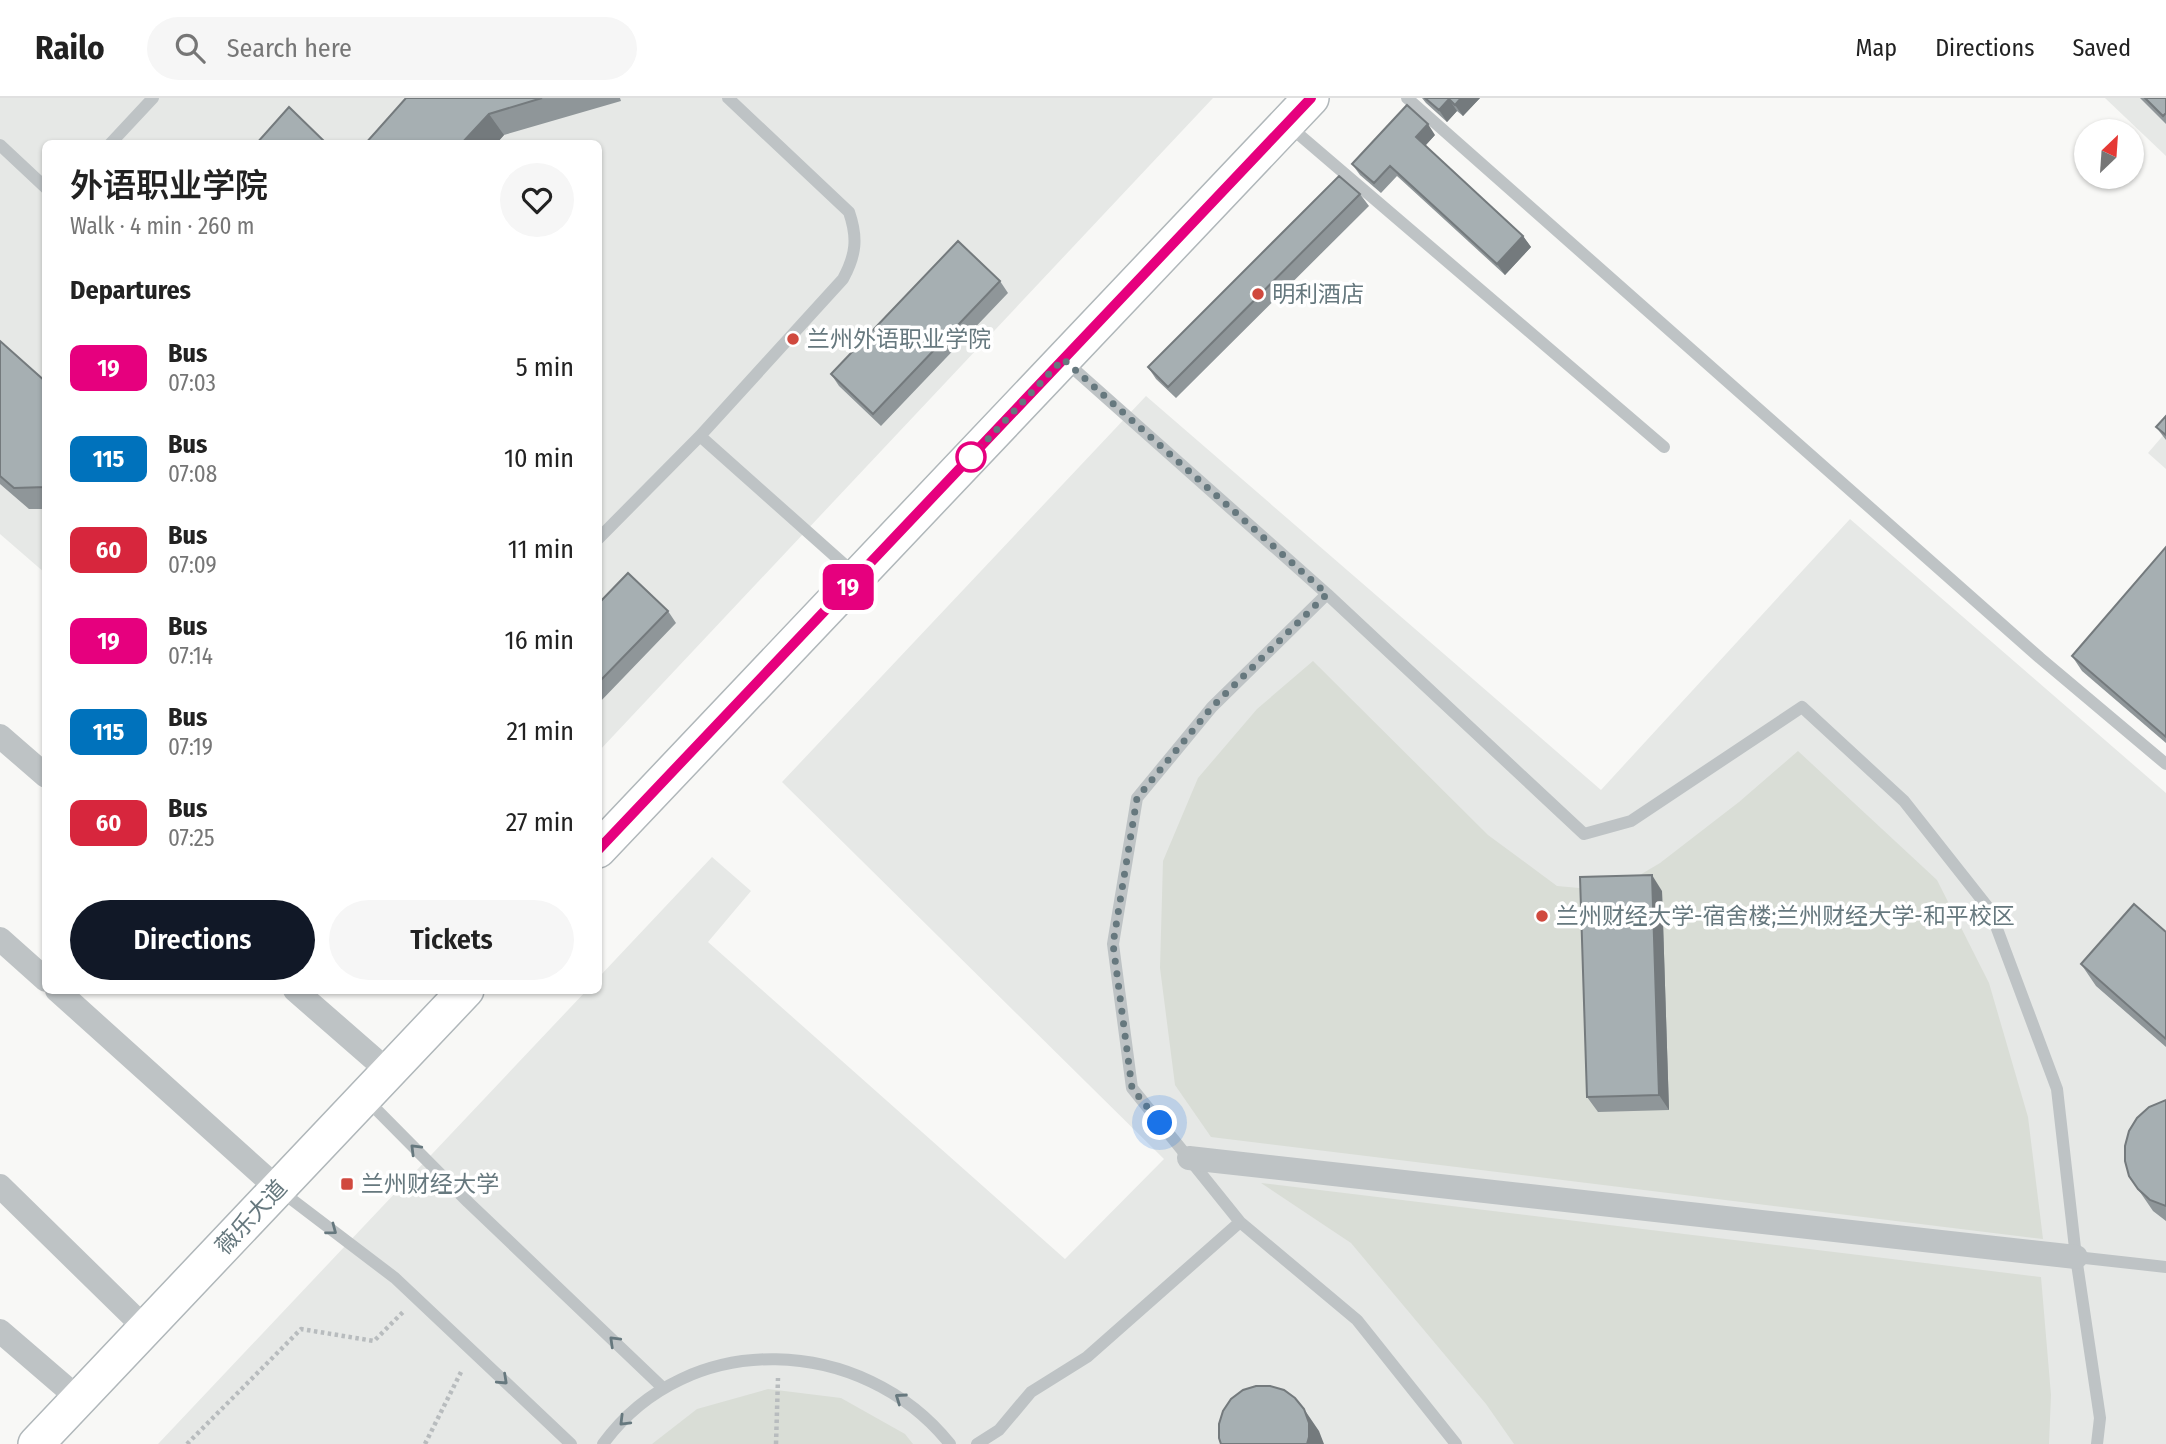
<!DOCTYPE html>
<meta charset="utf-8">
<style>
body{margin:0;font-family:"Fira Sans Condensed","Noto Sans SC",sans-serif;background:#f6f6f6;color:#222;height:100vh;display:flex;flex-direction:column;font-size:26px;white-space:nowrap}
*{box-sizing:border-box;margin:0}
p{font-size:23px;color:#767676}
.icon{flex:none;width:38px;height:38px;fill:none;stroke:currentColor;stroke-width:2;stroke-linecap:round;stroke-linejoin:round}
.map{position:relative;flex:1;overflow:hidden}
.sheet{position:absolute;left:42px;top:42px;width:560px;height:854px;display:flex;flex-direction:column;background:#fff;border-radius:10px;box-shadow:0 2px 5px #0004}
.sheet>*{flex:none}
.badge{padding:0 14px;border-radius:10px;font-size:24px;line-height:46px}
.needle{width:46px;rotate:25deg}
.fabs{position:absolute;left:2074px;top:21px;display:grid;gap:14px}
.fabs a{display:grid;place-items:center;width:70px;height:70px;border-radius:50%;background:#fff;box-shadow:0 2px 5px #0004;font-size:35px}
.you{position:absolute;width:35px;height:35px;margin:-18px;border:5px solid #fff;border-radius:50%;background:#1a73e8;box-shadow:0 0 0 10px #1a73e833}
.map>.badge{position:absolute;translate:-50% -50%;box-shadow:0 0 0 4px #fff}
h2{padding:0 28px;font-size:26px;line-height:63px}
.round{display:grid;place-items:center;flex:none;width:74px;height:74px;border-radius:37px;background:#f6f6f6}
.summary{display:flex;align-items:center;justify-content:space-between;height:119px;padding:0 28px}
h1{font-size:33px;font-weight:600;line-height:52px}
.button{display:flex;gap:14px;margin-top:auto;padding:14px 28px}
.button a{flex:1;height:80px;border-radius:42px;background:#111827;color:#fff;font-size:28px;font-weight:600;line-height:80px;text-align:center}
.button a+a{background:#f6f6f6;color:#222}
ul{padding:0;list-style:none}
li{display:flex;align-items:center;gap:21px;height:91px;padding:0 28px}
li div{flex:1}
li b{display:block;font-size:26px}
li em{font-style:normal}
li .badge{min-width:77px;font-weight:700;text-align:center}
header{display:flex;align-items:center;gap:42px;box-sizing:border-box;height:98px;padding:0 35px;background:#fff;border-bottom:2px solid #e0e0e0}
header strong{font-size:33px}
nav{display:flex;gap:38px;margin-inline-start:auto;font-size:24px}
.search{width:490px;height:63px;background:#f6f6f6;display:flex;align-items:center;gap:18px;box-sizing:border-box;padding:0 24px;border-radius:38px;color:#767676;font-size:26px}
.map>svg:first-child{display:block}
</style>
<header>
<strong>Railo</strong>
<div class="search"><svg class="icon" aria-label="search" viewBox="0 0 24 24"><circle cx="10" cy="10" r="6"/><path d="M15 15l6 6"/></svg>Search here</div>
<nav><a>Map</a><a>Directions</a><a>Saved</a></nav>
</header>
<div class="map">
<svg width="2166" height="1346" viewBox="0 0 2166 1346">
<rect width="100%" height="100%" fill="#f8f8f6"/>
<!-- built -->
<path fill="#e6e8e6" d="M0,0H1213L599,653L598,46H46L45,475L0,436Z
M2105,0H2166V58Z
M1146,298L1601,692L1850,421L2166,695V1346H158L586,893L598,892L599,879L712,759L751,793L708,844L1065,1161L1164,1061L782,684Z
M2166,334V371L2148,355Z"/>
<!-- green -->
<path fill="#d9ddd6" d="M1313,563L1488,737L1557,788L1613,793L1660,765L1739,704L1798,653L1937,782L1989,885L2028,1019L2043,1141L1211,1039L1175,987L1160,870L1163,763L1198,680L1257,611Z
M1261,1085L2041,1179L2051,1297L2049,1346H1514L1486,1306L1351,1145Z
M768,1291L841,1300L905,1336L913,1346H652L697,1311Z"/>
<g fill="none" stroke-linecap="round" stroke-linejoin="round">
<!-- secondary casing -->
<g stroke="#b0b7ba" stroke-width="38">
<path id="secondary" d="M598,752L1311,0
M36,1346L466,892"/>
</g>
<!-- path -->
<path stroke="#b8bcbe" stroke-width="4.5" stroke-dasharray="3.5 3.5" stroke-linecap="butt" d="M187,1346L301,1231L374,1243L404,1213
M425,1346L462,1272
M776,1346L778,1280"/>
<!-- lane -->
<path stroke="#bec3c5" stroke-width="12" d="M1407,0L2040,560L2166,666
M1289,28L1664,349
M110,46L153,0
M0,47L46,90
M1066,264L1327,496
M700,338L855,476
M598,441L700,338L843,181C856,157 858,140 849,114L728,0
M365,1000L468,1104L663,1290
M278,1091L395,1180L571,1346
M2076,1159L2166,1169
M603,1346C688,1229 863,1237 950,1346
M977,1346L999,1332L1031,1294L1087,1259L1240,1124
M1456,1346L1357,1222L1240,1124L1132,990L1113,846L1137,700L1212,609L1327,496L1584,736L1631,723L1802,609L1904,703L1990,812L2057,991L2076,1159L2100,1320L2097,1346"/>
<!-- street -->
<path stroke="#bec3c5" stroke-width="24" d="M0,638L46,678
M0,841L46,882
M57,892L278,1091
M295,892L389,974
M1189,1060L2076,1159
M0,1088L146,1231
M0,1233L79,1301"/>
<!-- secondary -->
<use href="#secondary" stroke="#fff" stroke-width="35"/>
</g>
<!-- wall -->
<path fill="#8f9699" d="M406,0H620L621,3L504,37L496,46H365Z
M1422,0H1480L1463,18L1457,13L1447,24L1426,5Z
M2140,0H2166V26Z
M1435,37L1425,48L1523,138L1531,149L1505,177L1397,78L1381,95L1360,77L1352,66Z
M1360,96L1369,108L1176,300L1156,281L1148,269Z
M1000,183L1008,195L881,328L839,288L831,276Z
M0,243L46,284V411H29L0,386Z
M2166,318V342L2156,329Z
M2166,449V645L2082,573L2072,558Z
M598,506L668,513L676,525L598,606Z
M1662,793L1669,1012L1598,1014L1587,999Z
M2166,834V949L2096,888L2081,866Z
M2166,1002V1123L2153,1113L2129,1078Z"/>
<!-- shaded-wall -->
<path fill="#747a7d" d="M1461,0H1480L1463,18L1455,7Z
M1449,1L1457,13L1447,24L1439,12Z
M489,16L504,37L496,46H461Z
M1428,26L1435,37L1423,50L1416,39Z
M1523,138L1531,149L1505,177L1497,166Z
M1652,777L1662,793L1669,1012L1659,997Z
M1304,1311L1319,1333L1324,1346H1307Z"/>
<!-- building -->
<path fill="#a6afb2" stroke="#747a7d" stroke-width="2" d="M406,0H542L489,16L461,46H365Z
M1425,0H1461L1455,7L1449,1L1439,12Z
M2145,0H2166V15L2163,18Z
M1407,7L1428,26L1416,39L1523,138L1497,166L1390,68L1374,85L1352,66Z
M289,9L327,46H256Z
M1339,78L1360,96L1168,289L1148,269Z
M958,143L1000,183L873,316L831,276Z
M0,243L46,284V389L14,390L0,378Z
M2166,318V337L2156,329Z
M2166,449V639L2072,558Z
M628,475L668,513L598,585V506Z
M1652,777L1659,997L1587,999L1580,779Z
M2134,806L2166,834V941L2081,866Z
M2166,1002V1108L2150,1102L2138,1091L2129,1078L2125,1063V1048L2129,1033L2137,1020L2149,1009Z
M1256,1288H1270L1284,1292L1295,1300L1304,1311L1309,1325V1339L1307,1346H1221L1219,1340V1326L1223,1313L1231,1301L1243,1292Z"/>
<!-- one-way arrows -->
<defs><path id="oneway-chevron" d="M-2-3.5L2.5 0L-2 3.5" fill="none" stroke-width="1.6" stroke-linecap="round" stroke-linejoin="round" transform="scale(1.75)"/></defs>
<g stroke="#66787e">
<use href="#oneway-chevron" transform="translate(415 1051) rotate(-135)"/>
<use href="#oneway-chevron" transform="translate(332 1132) rotate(37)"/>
<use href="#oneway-chevron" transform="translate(614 1243) rotate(-136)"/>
<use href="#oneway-chevron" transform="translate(503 1282) rotate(43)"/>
<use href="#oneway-chevron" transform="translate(900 1300) rotate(-145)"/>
<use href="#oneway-chevron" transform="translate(624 1323) rotate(135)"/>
</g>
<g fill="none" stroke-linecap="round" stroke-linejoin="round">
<!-- line casing -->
<g stroke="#fff" stroke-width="16">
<path id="line" d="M598,752L1311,0"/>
</g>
<!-- line -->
<use href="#line" stroke="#e6007e" stroke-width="10"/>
<!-- walk -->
<path stroke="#66787e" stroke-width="7" stroke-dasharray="0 12.6" d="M971,359L1063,261L1327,496L1212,609L1137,700L1113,846L1132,990L1160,1025"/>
</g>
<!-- markers -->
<g fill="#d0493e" stroke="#fff" stroke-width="2.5">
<circle cx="1258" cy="196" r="7"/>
<circle cx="793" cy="241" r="7"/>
<circle cx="1542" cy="818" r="7"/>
<rect x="340" y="1079" width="14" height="14" rx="3.5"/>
</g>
<circle fill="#fff" stroke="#e6007e" stroke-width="3.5" cx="971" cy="359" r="14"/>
<g text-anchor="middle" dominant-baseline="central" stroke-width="7" stroke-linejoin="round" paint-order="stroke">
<!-- poi labels -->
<g font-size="23" fill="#66787e" stroke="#fff" text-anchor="start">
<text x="1272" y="196">明利酒店</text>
<text x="807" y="241">兰州外语职业学院</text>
<text x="1556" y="818">兰州财经大学-宿舍楼;兰州财经大学-和平校区</text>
<text x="361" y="1086">兰州财经大学</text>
</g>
<!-- street labels -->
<g font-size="23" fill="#66787e" stroke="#fff">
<text transform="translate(251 1119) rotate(-47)">薇乐大道</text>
</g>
</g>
</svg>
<div class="fabs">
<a><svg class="needle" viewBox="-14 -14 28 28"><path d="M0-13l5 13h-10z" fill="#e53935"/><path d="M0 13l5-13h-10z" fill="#767676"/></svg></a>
</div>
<div class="you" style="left:1160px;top:1025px"></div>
<b class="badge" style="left:848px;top:489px;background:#e6007e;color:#fff">19</b>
<section class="sheet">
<div class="summary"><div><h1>外语职业学院</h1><p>Walk · 4 min · 260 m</p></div><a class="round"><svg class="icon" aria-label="heart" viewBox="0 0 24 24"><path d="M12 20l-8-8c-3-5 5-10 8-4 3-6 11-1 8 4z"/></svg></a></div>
<h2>Departures</h2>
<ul>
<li><span class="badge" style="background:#e6007e;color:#fff">19</span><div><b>Bus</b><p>07:03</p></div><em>5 min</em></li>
<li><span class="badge" style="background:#0072bc;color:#fff">115</span><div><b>Bus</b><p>07:08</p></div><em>10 min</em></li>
<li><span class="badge" style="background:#d7263d;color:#fff">60</span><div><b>Bus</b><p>07:09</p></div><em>11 min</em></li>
<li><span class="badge" style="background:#e6007e;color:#fff">19</span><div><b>Bus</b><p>07:14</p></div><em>16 min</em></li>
<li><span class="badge" style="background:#0072bc;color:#fff">115</span><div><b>Bus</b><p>07:19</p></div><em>21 min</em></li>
<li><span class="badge" style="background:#d7263d;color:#fff">60</span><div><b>Bus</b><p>07:25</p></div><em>27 min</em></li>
</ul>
<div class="button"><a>Directions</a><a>Tickets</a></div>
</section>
</div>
